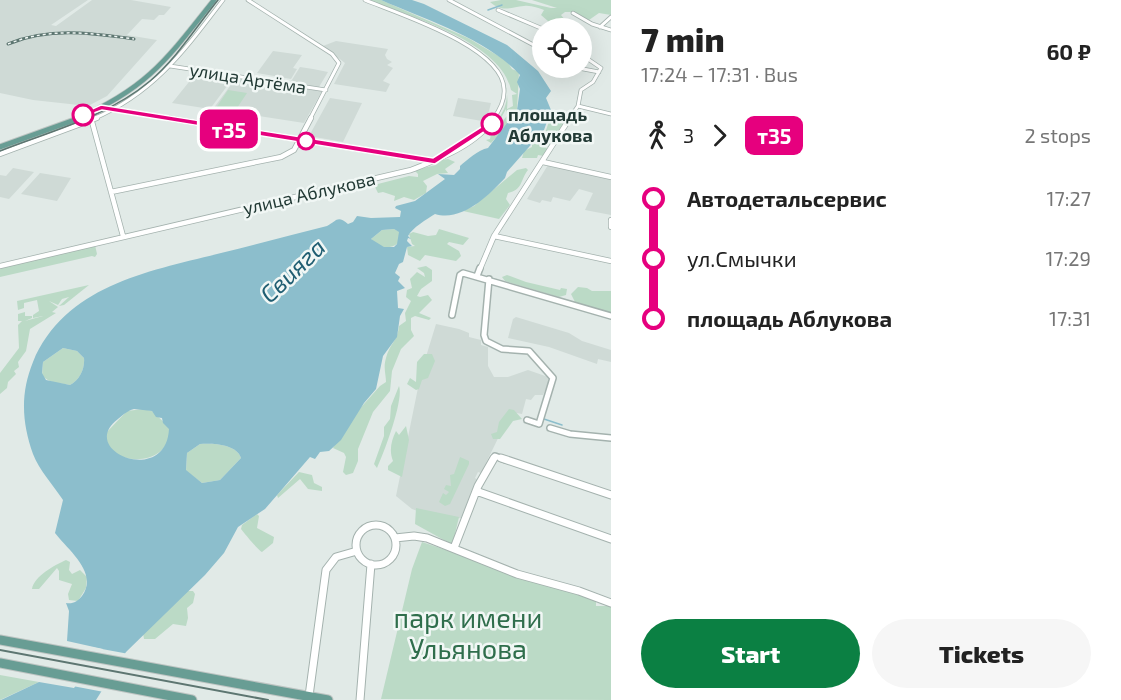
<!DOCTYPE html>
<meta charset="utf-8">
<style>
body{margin:0;font-family:"Exo 2",sans-serif;background:#f6f6f6;color:#222;height:100vh;display:flex;flex-direction:column;font-size:22px;white-space:nowrap}
*{box-sizing:border-box;margin:0}
p{font-size:20px;color:#767676}
.icon{flex:none;width:33px;height:33px;fill:none;stroke:currentColor;stroke-width:2;stroke-linecap:round;stroke-linejoin:round}
.map{position:relative;flex:1;overflow:hidden}
.side{display:flex;flex-direction:column;background:#fff;width:510px}
.side>*{flex:none}
.badge{padding:0 12px;border-radius:9px;font-size:21px;line-height:39px}
.controls{position:absolute;left:532px;top:18px;display:grid;gap:12px}
.controls a{display:grid;place-items:center;width:60px;height:60px;border-radius:50%;background:#fff;box-shadow:0 6px 24px #0002;font-size:30px}
.map>.badge{position:absolute;translate:-50% -50%;box-shadow:0 0 0 3px #fff}
.legs{display:flex;align-items:center;gap:9px;height:66px;padding:0 30px;font-size:20px}
.legs p{margin-inline-start:auto}
.overview{display:flex;align-items:center;justify-content:space-between;height:102px;padding:0 30px}
h1{font-size:33px;font-weight:800;line-height:45px}
.cta{display:flex;gap:12px;margin-top:auto;padding:12px 30px}
.cta a{flex:1;height:69px;border-radius:36px;background:#0b8043;color:#fff;font-size:24px;font-weight:800;line-height:69px;text-align:center}
.cta a+a{background:#f6f6f6;color:#222}
ul{padding:0 30px;list-style:none}
li{display:flex;align-items:center;gap:21px;height:60px;font-size:22px}
li i{display:grid;place-items:center;width:9px;height:100%;margin:0 8px;background:currentColor}
li i::after{content:'';width:15px;height:15px;margin:-8px;border:4px solid;border-radius:50%;background:#fff}
li p{margin-inline-start:auto}
li:first-child i{background:linear-gradient(#0000 50%,currentColor 0)}
li:last-child i{background:linear-gradient(currentColor 50%,#0000 0)}
main{display:flex;flex:1;min-height:0}
.map>svg:first-child{display:block}
</style>
<main>
<div class="map">
<svg width="611" height="700" viewBox="0 0 611 700">
<rect width="100%" height="100%" fill="#e1eae7"/>
<!-- built -->
<path fill="#cfdad6" d="M0,0H88L51,25L56,26L92,0H131L171,7L164,15H159L154,20L142,19L127,35L157,40L107,96L88,106L33,100L0,93Z
M336,41L388,49L385,55L387,59L392,62L387,65L393,68L383,81L390,84L386,92L334,84L345,63L323,46Z
M273,51L302,55L293,68L297,69L291,79L257,73Z
M300,67L313,69L328,72L319,87L290,83Z
M197,72L233,78L210,109L172,103Z
M236,78L322,91L304,123L213,109Z
M330,98L362,103L343,142L309,136Z
M458,98L491,103L487,119L482,121L453,116Z
M548,165L611,179V215L585,210L593,193L579,189L570,201L553,197L551,202L542,200L540,203L527,199Z
M13,168L34,172L9,199L0,197V175L6,176Z
M40,173L71,178L57,201L21,194Z
M516,317L569,333L582,341L611,350V362L598,359L597,364L549,347L508,338L513,319Z
M436,324L459,329L469,333V337L481,340V345L488,347V366L494,377H508L528,370L551,378L543,395H535L531,400L526,399L522,414L511,412L481,473L478,472L475,478L478,480L461,518L442,520L412,509L396,496L421,373Z"/>
<!-- green -->
<path fill="#bbdac6" d="M369,0H381L468,38L507,61L512,69L519,72L517,110L507,126L491,143L486,140L490,139L491,134L507,116L506,109L500,120L492,129C496,122 501,116 504,109C518,73 480,53 456,38C488,53 511,71 507,109L513,106L512,95L517,94L511,90C501,42 411,17 369,0Z
M501,0H516L551,8H557L532,0H611V15L599,13L589,20L570,12H565L561,15L569,25L577,28H556L541,15L544,10C538,8 531,5 524,6C510,7 503,13 490,2Z
M228,90L247,93L235,111L216,108Z
M553,110L564,116L566,120L550,146L545,147L548,149L544,156L538,155L537,158H522L524,151L532,147V142L544,136Z
M448,159L455,162L445,169L448,173L437,174L423,181L427,186L426,193L414,200L404,197L394,201L395,196L383,192L378,193L374,185L409,176L418,177V174L414,170L436,165L442,160Z
M526,168L528,170C520,180 523,190 508,193L506,199L510,205L499,219L463,211L474,206L517,170Z
M394,229L400,232L398,243C389,251 378,247 371,239L382,230Z
M439,229L469,238L463,245L449,242L447,244L459,251L461,256L456,261L425,255L420,261L408,255L407,247L415,246L412,244L409,234L413,232L428,236L436,235Z
M95,245L97,254L95,257L92,256L0,277V268L13,263Z
M426,266L432,270V281L421,289L417,296L420,297L428,295L432,300L419,313L431,318L429,320L415,316L411,318V330L414,336L401,349L392,371L390,391L373,412L358,449V461L353,473L346,475L343,472L346,457L344,453L333,448L347,423L380,386L386,382C386,374 383,368 386,358C389,345 398,340 399,326L406,321L405,313L411,301L406,297L407,290L412,288L410,279L417,272L425,277L424,273L417,268Z
M507,275L526,282L560,290L561,288L567,289L566,295L559,297L505,281L502,277Z
M89,285L64,305L59,306L69,297L62,299L58,305L49,301L58,307L52,312L56,313L30,329L26,351L18,362L19,367L14,371L16,374L8,382L7,388L0,394V373L19,348L18,325L22,321H18V314L25,312V316H32V318L25,321L43,316L33,318V315L39,311L37,300L24,303V308L18,310L17,301Z
M578,287L587,288L592,291H611V314L575,302L571,294Z
M63,348L77,351L84,358C85,368 80,380 70,385C60,383 49,384 42,375L43,362Z
M424,354H432L435,361L428,378L422,380L419,389L416,390L407,384L410,378L416,382L417,362Z
M399,386C404,400 384,453 377,468L374,464L384,436V427L390,419L391,406Z
M143,409L152,411L169,427C174,458 133,468 112,451C107,447 106,440 104,435L127,411Z
M509,409L514,410L522,419L513,421L500,439H493L491,434L497,432L499,422Z
M406,426L409,440L402,477L388,470V466L393,461C389,451 391,441 396,431L399,435Z
M200,444C212,443 237,444 241,458L220,480L202,483L186,471L187,453Z
M460,457L469,461V464L450,504L445,506L439,502L443,493L446,495L449,492L444,489L446,485L451,486L450,475L454,474Z
M299,472L312,475L314,483L322,487V491L308,489L300,479L278,498L277,495Z
M416,508L459,517L453,542L451,544L415,524Z
M257,514L259,516L257,528L274,537L273,543L262,552C259,551 244,533 241,529L242,525Z
M422,542L596,600V606H611V700L381,699L412,569Z
M66,560L70,562L69,570L72,574L80,570L87,577L86,588L78,601L69,600L68,594L72,584L59,580V571L57,568L39,589H32C34,576 55,565 66,560Z
M187,591H193L195,594L193,603L187,608L188,618L186,626L173,624L155,639H144L143,633Z
M0,675L39,682L0,700Z"/>
<!-- water -->
<path fill="#8cbecc" fill-rule="evenodd" d="M381,0H412L424,4L507,45L538,71L551,91L546,98L551,110L544,130L507,172L505,178C488,196 462,222 435,214C427,219 412,228 408,236L411,239L408,238L407,241L412,246L407,247L403,262L399,264L395,273L400,277L398,281L405,288L397,291L398,308L404,309L400,316L397,337L383,356L376,389L364,403L341,440L329,451L320,452L315,459L310,457L265,509L238,527L224,553L205,575L126,652L96,700H1L39,682L74,688L103,649L67,641L69,611L66,603C73,604 77,602 82,596C99,573 68,550 55,533L63,500C54,486 39,470 33,454C22,423 20,394 33,362C65,285 150,271 221,253C257,244 292,235 327,226C337,221 337,215 348,224L353,222L357,216L371,218L400,217L401,211L395,208L396,206L415,201L445,179L438,174L454,175L460,169V166C467,160 478,150 488,148L517,110L520,89L517,82L520,75C487,39 427,20 381,0ZM394,229L399,232L397,244L394,247H384L371,239L382,230ZM63,348L77,351L84,358C85,368 80,380 70,385L46,380L42,373L43,362ZM134,409L152,411L156,417L162,418L163,423L169,429C166,487 76,451 118,419C123,415 127,411 134,409ZM200,444C212,443 237,444 241,458L220,480L202,483L186,470L187,453Z"/>
<!-- pier -->
<path fill="#e1eae7" d="M64,642L129,654L104,692L36,679L72,685L98,650Z"/>
<g fill="none" stroke-linecap="round" stroke-linejoin="round">
<!-- stream -->
<path stroke="#8cbecc" stroke-width="1.5" d="M488,10L502,5
M554,116L567,119
M544,419L562,425"/>
<!-- minor-far3 casing -->
<g stroke="#a4b2ae" stroke-width="4.5">
<path id="minor-far3" d="M248,0L332,54L339,63L310,119
M365,0C399,14 503,47 504,89C505,101 500,110 493,119
M449,0L543,50
M498,10L543,29
M573,13L592,24L611,30
M600,27L611,17
M170,66L326,90
M578,68L599,72
M578,106L611,114
M101,107L176,119
M93,119C154,93 184,51 223,0
M569,119L578,106L581,90L593,82L601,68L582,55"/>
</g>
<!-- minor-far2 casing -->
<g stroke="#a4b2ae" stroke-width="6">
<path id="minor-far2" d="M91,118L123,236
M167,118L433,161
M0,154L97,118
M543,162L611,177
M111,192L281,157L294,150L311,118
M611,220V227
M494,236L611,261
M0,266L411,170C439,159 477,145 494,118
M480,269L494,236L570,118"/>
</g>
<!-- minor-far1 casing -->
<g stroke="#a4b2ae" stroke-width="8">
<path id="minor-far1" d="M477,276L480,268
M489,279L484,335L486,341L502,349L529,351L553,378L539,424L527,420
M452,315L460,275L463,273L611,316
M550,428L570,434L611,438
M493,460L495,456L506,460"/>
</g>
<!-- minor casing -->
<g stroke="#a4b2ae" stroke-width="9">
<path id="minor" d="M501,458L611,495
M476,491L611,539
M356 545a20 20 0 1 1 40 0a20 20 0 1 1-40 0Z
M395,538L414,536L427,538L517,574L579,591L611,603
M454,548L478,486L494,458
M309,696L326,570L336,557L357,551
M360,700L371,564"/>
</g>
<!-- major-far2 casing -->
<g stroke="#bdc4c2" stroke-width="6">
<path id="major-far2" d="M76,119C147,89 168,58 214,0"/>
</g>
<!-- major-far1 casing -->
<g stroke="#bdc4c2" stroke-width="7">
<path id="major-far1" d="M0,147L80,118"/>
</g>
<!-- major casing -->
<g stroke="#bdc4c2" stroke-width="11">
<path id="major" d="M0,640L328,700
M0,663L192,700"/>
</g>
<!-- minor-far3 -->
<use href="#minor-far3" stroke="#fff" stroke-width="3"/>
<!-- minor-far2 -->
<use href="#minor-far2" stroke="#fff" stroke-width="4.5"/>
<!-- minor-far1 -->
<use href="#minor-far1" stroke="#fff" stroke-width="5"/>
<!-- minor -->
<use href="#minor" stroke="#fff" stroke-width="7"/>
<!-- major-far2 -->
<use href="#major-far2" stroke="#689d94" stroke-width="4.5"/>
<!-- major-far1 -->
<use href="#major-far1" stroke="#689d94" stroke-width="5"/>
<!-- major -->
<use href="#major" stroke="#689d94" stroke-width="9"/>
<!-- tram-far1 -->
<path stroke="#5d7671" stroke-width="1.5" d="M0,151C51,131 107,117 150,81C177,58 196,27 218,0"/>
<!-- tram -->
<path stroke="#5d7671" stroke-width="2" d="M0,650L268,700"/>
<!-- rail casing -->
<g stroke="#5d7671" stroke-width="3">
<path id="rail" d="M8,44C50,27 90,33 134,39"/>
</g>
<!-- rail -->
<use href="#rail" stroke="#f1f7f5" stroke-width="1.5" stroke-dasharray="3" stroke-linecap="butt"/>
</g>
<!-- line-1 -->
<path fill="#e6007e" stroke="#fff" stroke-width="1.5" d="M101,105L433,158L489,122L496,124L435,164L102,110L83,117L79,115Z"/>
<!-- markers -->
<g fill="#fff" stroke="#e6007e" stroke-width="3">
<circle cx="83" cy="115" r="10"/>
<circle cx="492" cy="124" r="10"/>
<circle cx="306" cy="141" r="8"/>
</g>
<g text-anchor="middle" dominant-baseline="central" stroke-width="5" stroke-linejoin="round" paint-order="stroke">
<!-- far-street labels -->
<g font-size="18" fill="#223a35" stroke="#f1f7f5">
<text transform="translate(248 78) rotate(9)">улица Артёма</text>
<text transform="translate(309 193) rotate(-13)">улица Аблукова</text>
</g>
<!-- far-stop labels -->
<g font-size="18" font-weight="bold" fill="#223a35" stroke="#f1f7f5" text-anchor="start">
<text x="508" y="114">площадь<tspan x="508" dy="21">Аблукова</tspan></text>
</g>
<!-- water labels -->
<g font-size="24" font-style="italic" fill="#205e72" stroke="#f1f7f5">
<text transform="translate(292 270) rotate(-44)">Свияга</text>
</g>
<!-- near-park labels -->
<g font-size="27" fill="#2f6e4c" stroke="#f1f7f5">
<text x="468" y="617">парк имени<tspan x="468" dy="31">Ульянова</tspan></text>
</g>
</g>
</svg>
<div class="controls">
<a><svg class="icon" aria-label="locate" viewBox="0 0 24 24"><circle cx="12" cy="12" r="6"/><path d="M12 2v4M12 18v4M2 12h4M18 12h4"/></svg></a>
</div>
<b class="badge" style="left:229px;top:129px;background:#e6007e;color:#fff">т35</b>
</div>
<section class="side">
<div class="overview"><div><h1>7 min</h1><p>17:24 – 17:31 · Bus</p></div><b>60 ₽</b></div>
<div class="legs"><svg class="icon" aria-label="walk" viewBox="0 0 24 24"><circle cx="13" cy="4" r="2"/><path d="M13 8l-2 6 4 7M11 14l-3 7M7 12l3-4h3l4 4"/></svg>3<svg class="icon" aria-label="forward" viewBox="0 0 24 24"><path d="M9 5l7 7-7 7"/></svg><b class="badge" style="background:#e6007e;color:#fff">т35</b><p>2 stops</p></div>
<ul>
<li><i style="color:#e6007e"></i><b>Автодетальсервис</b><p>17:27</p></li>
<li><i style="color:#e6007e"></i><span>ул.Смычки</span><p>17:29</p></li>
<li><i style="color:#e6007e"></i><b>площадь Аблукова</b><p>17:31</p></li>
</ul>
<div class="cta"><a>Start</a><a>Tickets</a></div>
</section>
</main>
